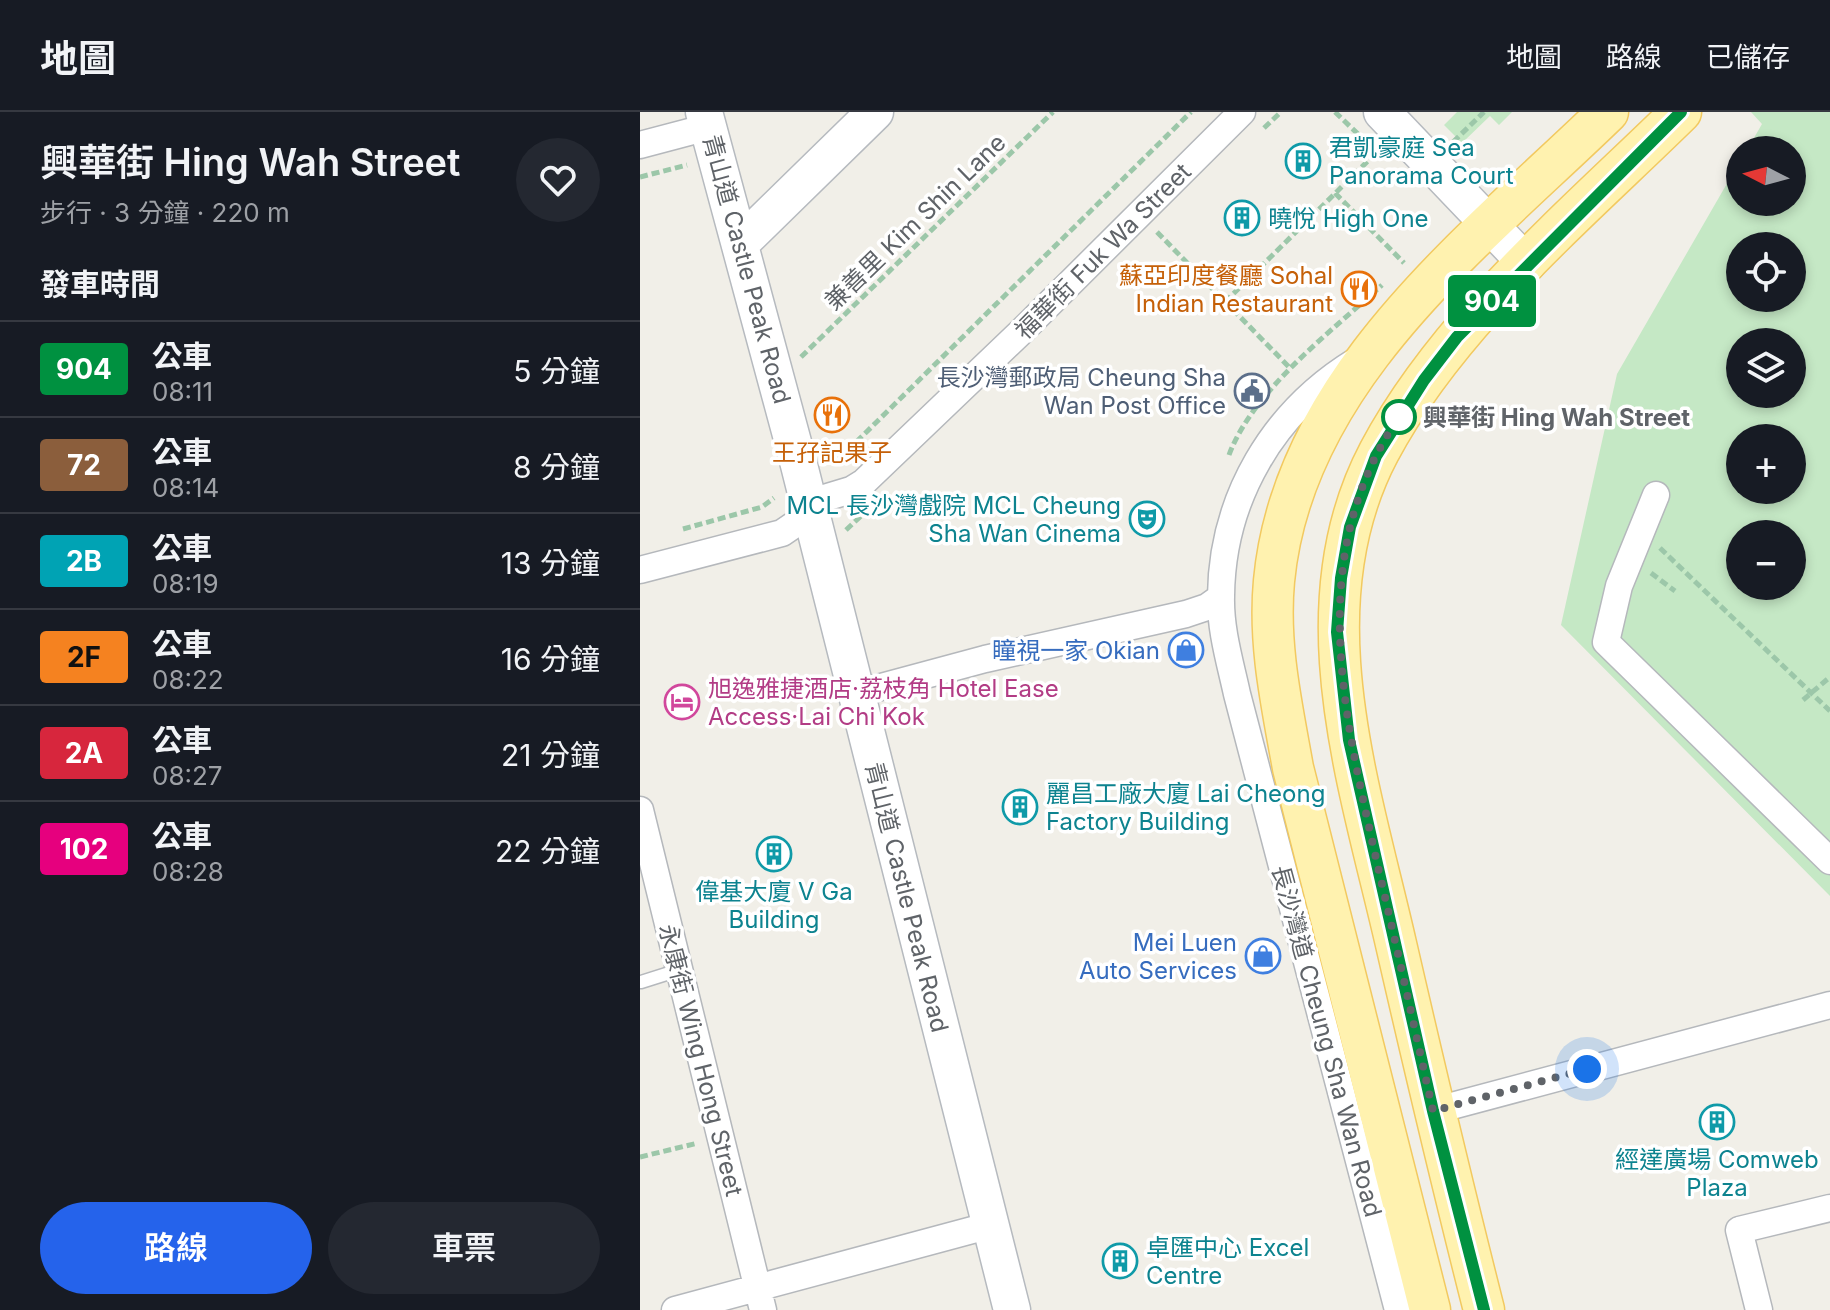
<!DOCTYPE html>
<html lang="zh-TW">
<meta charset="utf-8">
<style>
body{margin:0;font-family:Inter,"Noto Sans TC",sans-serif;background:#242831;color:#f1f3f6;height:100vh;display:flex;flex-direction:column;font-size:30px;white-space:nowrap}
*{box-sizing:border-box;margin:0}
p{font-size:26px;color:#9ea1a6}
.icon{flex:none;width:44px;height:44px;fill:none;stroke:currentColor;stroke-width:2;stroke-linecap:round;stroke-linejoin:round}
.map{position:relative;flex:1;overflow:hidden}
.details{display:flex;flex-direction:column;background:#171b24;width:640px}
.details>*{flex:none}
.badge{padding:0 16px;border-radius:6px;font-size:28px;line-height:52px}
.needle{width:52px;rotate:276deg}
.controls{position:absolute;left:1086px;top:24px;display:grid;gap:16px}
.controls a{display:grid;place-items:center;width:80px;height:80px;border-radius:50%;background:#171b24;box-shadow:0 4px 12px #0003;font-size:40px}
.you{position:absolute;width:40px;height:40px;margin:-20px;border:6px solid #fff;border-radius:50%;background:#1a73e8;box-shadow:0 0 0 12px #1a73e833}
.map>.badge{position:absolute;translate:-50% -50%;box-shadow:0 0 0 4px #fff}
h2{padding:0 40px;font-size:30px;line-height:72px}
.round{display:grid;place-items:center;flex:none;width:84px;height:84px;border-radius:42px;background:#242831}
.overview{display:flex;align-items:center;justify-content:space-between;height:136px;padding:0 40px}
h1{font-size:38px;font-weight:600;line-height:60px}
.button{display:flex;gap:16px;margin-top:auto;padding:16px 40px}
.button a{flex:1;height:92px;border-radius:48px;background:#2563eb;color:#fff;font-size:32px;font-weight:600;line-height:92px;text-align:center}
.button a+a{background:#242831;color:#f1f3f6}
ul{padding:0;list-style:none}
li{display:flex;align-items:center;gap:24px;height:96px;padding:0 40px;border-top:2px solid #363941}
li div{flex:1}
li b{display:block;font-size:30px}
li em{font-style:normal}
li .badge{min-width:88px;font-weight:700;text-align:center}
header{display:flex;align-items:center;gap:48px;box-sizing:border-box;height:112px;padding:0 40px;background:#171b24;border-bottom:2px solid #363941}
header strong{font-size:38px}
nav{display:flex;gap:44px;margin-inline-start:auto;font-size:28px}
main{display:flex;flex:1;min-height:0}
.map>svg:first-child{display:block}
</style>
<header>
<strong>地圖</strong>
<nav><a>地圖</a><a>路線</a><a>已儲存</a></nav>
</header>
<main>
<section class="details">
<div class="overview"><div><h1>興華街 Hing Wah Street</h1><p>步行 · 3 分鐘 · 220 m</p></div><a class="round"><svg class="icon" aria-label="heart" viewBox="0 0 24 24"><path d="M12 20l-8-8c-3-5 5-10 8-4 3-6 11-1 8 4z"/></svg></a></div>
<h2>發車時間</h2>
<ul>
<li><span class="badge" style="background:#009140;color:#fff">904</span><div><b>公車</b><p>08:11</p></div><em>5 分鐘</em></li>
<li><span class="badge" style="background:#8b5e3c;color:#fff">72</span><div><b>公車</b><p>08:14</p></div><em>8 分鐘</em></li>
<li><span class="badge" style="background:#00a3b4;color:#fff">2B</span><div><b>公車</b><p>08:19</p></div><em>13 分鐘</em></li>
<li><span class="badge" style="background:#f58220;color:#111">2F</span><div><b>公車</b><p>08:22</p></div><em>16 分鐘</em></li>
<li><span class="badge" style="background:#d7263d;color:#fff">2A</span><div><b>公車</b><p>08:27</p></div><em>21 分鐘</em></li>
<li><span class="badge" style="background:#e6007e;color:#fff">102</span><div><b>公車</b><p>08:28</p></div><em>22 分鐘</em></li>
</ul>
<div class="button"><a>路線</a><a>車票</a></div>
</section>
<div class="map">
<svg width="1190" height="1198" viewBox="0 0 1190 1198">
<rect width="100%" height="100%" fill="#f1efe8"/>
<!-- green -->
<path fill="#c5e8c5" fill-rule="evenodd" d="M817,0H872L859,13L850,4L822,31L804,13Z
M1111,0H1190V784L921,513L977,262L1100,49V90H1152V38H1107L1122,12ZM1100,134H1152V186H1100ZM1100,230H1152V282H1100ZM1100,326H1152V378H1100ZM1100,422H1152V474H1100Z"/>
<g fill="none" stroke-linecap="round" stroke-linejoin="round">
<!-- lane casing -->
<g stroke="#b5b8bc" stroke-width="15">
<path id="lane" d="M1,870L39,858"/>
</g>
<!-- street casing -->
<g stroke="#b5b8bc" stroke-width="29">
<path id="street" d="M0,33L68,15
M716,249C633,300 582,386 581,484C580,517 590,550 597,582L758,1198
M1016,383L979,474L966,530L1190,749
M0,458L142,421L161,408L168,391L211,378L224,370L383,218L602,0
M215,582L345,547L546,502L567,495L581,485
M0,698L123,1198
M793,999L1190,893
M35,1198L351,1113
M1119,1198L1099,1118L1190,1096"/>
</g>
<!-- secondary casing -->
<g stroke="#b6babf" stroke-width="39">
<path id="secondary" d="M64,0L158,349L372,1198
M742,0L887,152
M101,131L235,0"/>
</g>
<!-- primary casing -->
<g stroke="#f2c960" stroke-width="43">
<path id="primary" d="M790,1198L653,656C642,594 628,533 634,469C653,267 833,131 968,0
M844,1198C813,1076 784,954 756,832C720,674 657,495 739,340C807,211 937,102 1041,0"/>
</g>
<!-- path -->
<path stroke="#9cc7a9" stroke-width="5" stroke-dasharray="8 4" stroke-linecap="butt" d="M695,0L719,23
M624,16L641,0
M813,30L844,0
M0,65L47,53
M695,81L764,151
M517,120L651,257
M585,190L736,41
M161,245L413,0
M589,343C613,278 692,219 742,173
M188,346L198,348L551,0
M43,417L122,395L134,386
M206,418L222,403
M1020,436L1190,599
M1011,461L1035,479
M1163,588L1190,565
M0,1045L58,1031"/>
<!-- lane -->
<use href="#lane" stroke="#fff" stroke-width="12"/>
<!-- street -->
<use href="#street" stroke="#fff" stroke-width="26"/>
<!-- secondary -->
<use href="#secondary" stroke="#fff" stroke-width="36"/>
<!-- primary -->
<use href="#primary" stroke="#fff2af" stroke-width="40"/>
</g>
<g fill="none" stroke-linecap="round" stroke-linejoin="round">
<!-- line casing -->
<g stroke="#fff" stroke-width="18">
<path id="line" d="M844,1198L793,999L709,628L697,520L701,466L710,415L736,344L784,268L817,225L1041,0"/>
</g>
<!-- line -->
<use href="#line" stroke="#009140" stroke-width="12"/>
<!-- walk -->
<path stroke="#5f6368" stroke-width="8" stroke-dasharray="0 14.4" d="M759,305L761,302C663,442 704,603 738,755C757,836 775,918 793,999L947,957"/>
</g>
<!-- icons -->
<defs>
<g id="building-ring" transform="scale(1.8)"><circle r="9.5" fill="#fff" stroke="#0f9aa8" stroke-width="1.5"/><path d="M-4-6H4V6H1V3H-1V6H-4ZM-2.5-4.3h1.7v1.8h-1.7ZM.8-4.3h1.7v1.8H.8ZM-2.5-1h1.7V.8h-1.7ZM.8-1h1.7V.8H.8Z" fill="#0f9aa8"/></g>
<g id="restaurant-ring" transform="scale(1.8)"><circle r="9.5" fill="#fff" stroke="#e8710a" stroke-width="1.5"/><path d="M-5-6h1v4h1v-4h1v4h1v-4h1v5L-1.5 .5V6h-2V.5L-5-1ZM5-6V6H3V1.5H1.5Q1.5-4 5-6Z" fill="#e8710a"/></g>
<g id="civic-ring" transform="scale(1.8)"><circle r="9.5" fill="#fff" stroke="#5c6f8a" stroke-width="1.5"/><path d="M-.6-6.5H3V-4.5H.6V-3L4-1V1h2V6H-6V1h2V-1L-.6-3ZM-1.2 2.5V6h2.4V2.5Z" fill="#5c6f8a"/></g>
<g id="theatre-ring" transform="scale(1.8)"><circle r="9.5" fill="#fff" stroke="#0f9aa8" stroke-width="1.5"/><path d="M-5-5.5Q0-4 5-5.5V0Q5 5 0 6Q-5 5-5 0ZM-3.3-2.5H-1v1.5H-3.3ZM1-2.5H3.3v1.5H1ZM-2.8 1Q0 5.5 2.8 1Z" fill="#0f9aa8"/></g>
<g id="shop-ring" transform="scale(1.8)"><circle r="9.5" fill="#fff" stroke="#3f7fe0" stroke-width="1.5"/><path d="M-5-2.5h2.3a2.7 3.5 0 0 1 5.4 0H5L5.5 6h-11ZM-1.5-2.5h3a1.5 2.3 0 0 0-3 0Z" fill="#3f7fe0"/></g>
<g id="hotel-ring" transform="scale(1.8)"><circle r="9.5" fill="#fff" stroke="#d1479c" stroke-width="1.5"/><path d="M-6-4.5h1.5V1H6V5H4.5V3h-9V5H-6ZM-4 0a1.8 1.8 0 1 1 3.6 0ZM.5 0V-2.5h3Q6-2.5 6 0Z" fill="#d1479c"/></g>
</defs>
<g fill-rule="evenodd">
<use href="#building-ring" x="663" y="49"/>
<use href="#building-ring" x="602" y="106"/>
<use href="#restaurant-ring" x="719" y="177"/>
<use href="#civic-ring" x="612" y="279"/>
<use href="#restaurant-ring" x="192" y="303"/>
<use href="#theatre-ring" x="507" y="407"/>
<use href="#shop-ring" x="546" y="538"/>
<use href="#hotel-ring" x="42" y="590"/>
<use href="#building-ring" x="380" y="695"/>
<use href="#building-ring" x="134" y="742"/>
<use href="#shop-ring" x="623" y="844"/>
<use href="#building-ring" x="1077" y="1010"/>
<use href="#building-ring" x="480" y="1149"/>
</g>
<!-- markers -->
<circle fill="#fff" stroke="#009140" stroke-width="4" cx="759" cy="305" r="16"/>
<g text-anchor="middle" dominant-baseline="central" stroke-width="7" stroke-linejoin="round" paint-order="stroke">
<!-- culture labels -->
<g font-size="24" fill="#0d838f" stroke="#fff" text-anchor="start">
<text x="689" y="35">君凱豪庭 Sea<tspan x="689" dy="28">Panorama Court</tspan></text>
<text x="628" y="106">曉悅 High One</text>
<text x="481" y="393" text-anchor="end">MCL 長沙灣戲院 MCL Cheung<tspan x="481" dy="28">Sha Wan Cinema</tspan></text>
<text x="406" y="681">麗昌工廠大廈 Lai Cheong<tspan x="406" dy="28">Factory Building</tspan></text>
<text x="134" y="779" text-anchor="middle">偉基大廈 V Ga<tspan x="134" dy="28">Building</tspan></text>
<text x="1077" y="1047" text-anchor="middle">經達廣場 Comweb<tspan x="1077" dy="28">Plaza</tspan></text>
<text x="506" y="1135">卓匯中心 Excel<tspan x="506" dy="28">Centre</tspan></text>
</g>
<!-- street labels -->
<g font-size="24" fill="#5f6368" stroke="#fff">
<text transform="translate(275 110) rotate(-44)">兼善里 Kim Shin Lane</text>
<text transform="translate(463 139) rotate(-45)">福華街 Fuk Wa Street</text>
<text transform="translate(107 157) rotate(75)">青山道 Castle Peak Road</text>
<text transform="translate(267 785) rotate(76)">青山道 Castle Peak Road</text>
<text transform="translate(687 929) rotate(75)">長沙灣道 Cheung Sha Wan Road</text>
<text transform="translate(61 948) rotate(76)">永康街 Wing Hong Street</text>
</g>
<!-- food labels -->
<g font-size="24" fill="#c56008" stroke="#fff" text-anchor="end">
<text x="693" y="163">蘇亞印度餐廳 Sohal<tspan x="693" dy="28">Indian Restaurant</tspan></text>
<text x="192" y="340" text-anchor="middle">王孖記果子</text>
</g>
<!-- service labels -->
<g font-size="24" fill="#4e5e75" stroke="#fff" text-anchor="end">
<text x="586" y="265">長沙灣郵政局 Cheung Sha<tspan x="586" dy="28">Wan Post Office</tspan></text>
</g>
<!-- stop labels -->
<g font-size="24" font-weight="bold" fill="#5f6368" stroke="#fff" text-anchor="start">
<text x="783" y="305">興華街 Hing Wah Street</text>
</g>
<!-- shop labels -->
<g font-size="24" fill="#366cbe" stroke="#fff" text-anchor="end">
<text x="520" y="538">瞳視一家 Okian</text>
<text x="597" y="830">Mei Luen<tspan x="597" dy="28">Auto Services</tspan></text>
</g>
<!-- hotel labels -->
<g font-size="24" fill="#b23c85" stroke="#fff" text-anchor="start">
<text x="68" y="576">旭逸雅捷酒店·荔枝角 Hotel Ease<tspan x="68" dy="28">Access·Lai Chi Kok</tspan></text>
</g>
</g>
</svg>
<div class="controls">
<a><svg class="needle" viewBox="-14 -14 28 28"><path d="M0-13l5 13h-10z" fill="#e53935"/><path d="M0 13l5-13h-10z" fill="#9ea1a6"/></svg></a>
<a><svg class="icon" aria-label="locate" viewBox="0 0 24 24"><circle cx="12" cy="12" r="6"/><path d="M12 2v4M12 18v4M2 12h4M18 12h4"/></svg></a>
<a><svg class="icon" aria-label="layers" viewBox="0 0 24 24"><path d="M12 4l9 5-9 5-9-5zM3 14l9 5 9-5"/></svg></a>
<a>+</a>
<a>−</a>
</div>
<div class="you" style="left:947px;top:957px"></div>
<b class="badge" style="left:852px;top:189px;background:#009140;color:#fff">904</b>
</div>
</main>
